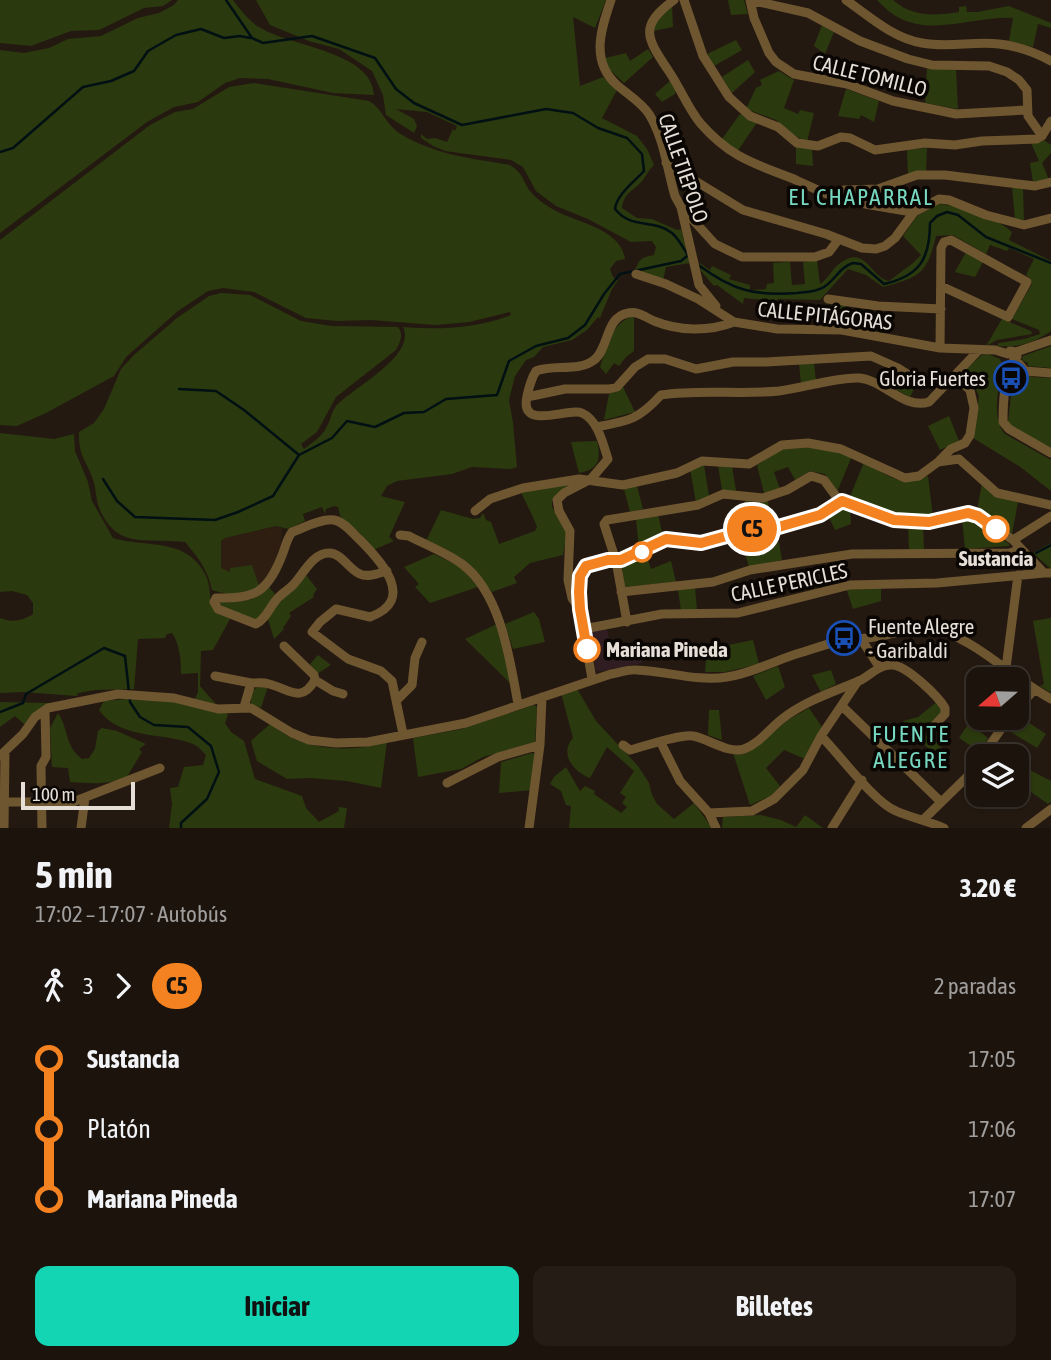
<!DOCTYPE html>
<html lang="es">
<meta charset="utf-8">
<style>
body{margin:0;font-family:"Asap Condensed",sans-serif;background:#241c15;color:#f1f3f6;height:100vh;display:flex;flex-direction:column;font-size:26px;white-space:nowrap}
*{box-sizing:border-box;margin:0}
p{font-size:23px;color:#a09e9d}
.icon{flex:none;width:38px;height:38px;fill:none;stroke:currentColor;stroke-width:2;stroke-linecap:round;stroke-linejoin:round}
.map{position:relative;height:828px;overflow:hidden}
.panel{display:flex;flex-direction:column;background:#1b130c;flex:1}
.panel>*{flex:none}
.badge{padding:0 14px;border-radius:23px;font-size:24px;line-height:46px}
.needle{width:46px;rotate:250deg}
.tools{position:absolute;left:966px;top:667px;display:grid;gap:14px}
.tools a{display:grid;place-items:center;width:63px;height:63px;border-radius:14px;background:#1b130c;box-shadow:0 2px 5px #0004,0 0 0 2px #39322d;font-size:35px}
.scale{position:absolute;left:21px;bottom:18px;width:114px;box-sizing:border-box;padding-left:7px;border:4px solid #e6dfd8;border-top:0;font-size:19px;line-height:24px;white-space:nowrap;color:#e6dfd8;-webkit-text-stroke:5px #0a0603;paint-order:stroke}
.map>.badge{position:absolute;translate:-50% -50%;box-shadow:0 0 0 4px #fff}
.legs{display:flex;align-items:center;gap:10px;height:77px;padding:0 35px;font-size:23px}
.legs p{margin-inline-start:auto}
.summary{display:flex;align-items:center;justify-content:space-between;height:119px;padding:0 35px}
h1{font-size:38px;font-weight:700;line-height:52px}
.cta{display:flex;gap:14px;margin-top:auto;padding:14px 35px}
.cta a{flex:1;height:80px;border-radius:14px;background:#13d5b3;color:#111;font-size:28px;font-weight:700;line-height:80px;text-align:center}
.cta a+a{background:#241c15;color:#f1f3f6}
ul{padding:0 35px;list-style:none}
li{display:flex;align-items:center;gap:24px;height:70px;font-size:26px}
li i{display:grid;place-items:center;width:10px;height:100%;margin:0 9px;background:currentColor}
li i::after{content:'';width:18px;height:18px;margin:-9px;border:5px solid;border-radius:50%;background:#1b130c}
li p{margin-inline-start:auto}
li:first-child i{background:linear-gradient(#0000 50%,currentColor 0)}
li:last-child i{background:linear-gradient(currentColor 50%,#0000 0)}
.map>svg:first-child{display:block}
</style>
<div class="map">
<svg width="1051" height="828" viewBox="0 0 1051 828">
<rect width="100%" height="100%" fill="#241910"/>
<!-- built -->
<path fill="#2e1e11" d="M276,526L282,528L281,549L272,570L261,584L254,590L220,593L221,541L225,538Z"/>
<!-- industrial -->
<path fill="#2f1d22" d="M607,629L611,648L638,642L642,663L604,671H596L590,632Z"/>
<!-- green -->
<path fill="#2b390e" d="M0,0H172L163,6L144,8L99,30L71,31L31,46L0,43Z
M178,0H233C240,9 249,21 259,27C290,47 372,51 374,95L333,93L268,79L240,78L225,83L198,102L174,107L147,122L0,233V50L24,53L49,48L68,39L101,36L138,18L159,13L174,5Z
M256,0H606L595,28L573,17L580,86L603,77L617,90L602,118L637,136L647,149L654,165C649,170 647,174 643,180C635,190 623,193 622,208L637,218L652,219L677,230L681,229L690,263L666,267L663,281L635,271C639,259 642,257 654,255L656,247L652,241L631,242L588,219L556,206L536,191L523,167L511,160L445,151L433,146L421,138V134L427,139L435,138L447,142L453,129L455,131L457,126L427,112L396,109L414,119L417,126L414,133L386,115L383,95L372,71L339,49L309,41L270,25Z
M728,0H744L748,14L731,15Z
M877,0H893C912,17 935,16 959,12V7L966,6L967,12H977L1009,6L1051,23V28L1038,24L1033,47L1009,41L1013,18C973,16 930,38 894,15C888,11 882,5 877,0Z
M672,6L673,27L653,31L656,20Z
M822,25L834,32L825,54L814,46Z
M736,40L742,50L714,66L707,54Z
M648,49L653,57L624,83L609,69L605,58L626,53L630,61Z
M748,60L755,72L732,93L722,77Z
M927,68L956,69L958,109L925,103Z
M779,71L794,80L784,108L798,114L800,110L814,113L807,142L792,134L776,120L746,109L756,88L762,85L760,80Z
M670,81L676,89L675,94L662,102L655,94Z
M254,83L369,101C382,108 386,125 399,133C435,155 470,158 510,165C524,174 522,180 530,191C536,199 547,206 556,211C578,223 621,229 625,259L616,261L610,269L613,277L618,280L612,289L600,318L598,317L587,330L572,340L543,347L534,357L526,360L515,376L509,400L513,423L517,467L511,469L472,467L452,474L397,481L387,486L381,496L405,502L389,537L394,541L373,550L341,519L338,507L334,506L326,509L325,514L322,507L303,514L305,521L288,529L276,526L225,538L221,541V568L230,572V568L252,565L259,586C246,596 227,595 212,590C207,568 199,559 185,542C144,538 115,550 98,505C96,498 96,490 94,483C88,461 78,458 79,432L94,423L104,409L121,369L134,355L177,318L209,296L221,293L250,295L301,321L331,326L398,327C404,335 400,342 396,350L336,397L317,432L301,444L304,449C313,442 323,436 327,426C331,419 331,413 336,406C352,388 417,356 403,327C439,330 477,328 511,315L510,312L469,322L436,325L371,320L337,321L306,318L254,292L223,288L208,291L178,311L126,357L114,376L46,413L17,426L0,425V240L150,125L175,112L193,109L229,87Z
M846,89L879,101L874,122L861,115L859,119L838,116Z
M740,114L758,121L737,152L722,139Z
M1044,140L1051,145V153L1042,163L1049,180L1033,182L1030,163L1039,161L1031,143L1041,142Z
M796,146L812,149L813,166L796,164Z
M927,148L926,172L908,176L907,150Z
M1012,187L1023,188L1024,220L1015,219Z
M938,204C959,205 997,218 1012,232L1009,240L1051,261V331C1034,343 1018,348 997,346L999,343L1024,339L1040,334L1039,330L1012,319L1032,284L1030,278L1026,275L1034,259L1009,248L1007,251L990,245L986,254L953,235L936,236C927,274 920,277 883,287L866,275L848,269L820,300L778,299L776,301L744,298L743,304L717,285L714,286L701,271L700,263L710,270L712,266L731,275L729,279L750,285V290L766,289L767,284L774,283L773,263L790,262L792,285L805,284L803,262L817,260L820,284C828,279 832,269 840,263C866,244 870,277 889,281L913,263L921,255L903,236L917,216Z
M966,252L983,262L975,277L955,272Z
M836,303L846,305L843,325H830L831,305Z
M634,316V351L626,357L619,366L614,363L606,374L600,367C607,347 611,322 634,316Z
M1002,319L1031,331L1032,334L997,340L986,346Z
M1051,346V368L1028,366V363L1022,360L1023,356Z
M988,354L1000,359L1002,364C1000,385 990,417 1005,434L1051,460V491L1019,466L973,438L979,396L974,385L960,374L982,355Z
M814,362L816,382L801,384L799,364Z
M890,368L917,383L910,397L883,383Z
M1014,370L1033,377L1051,378V448L1012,427L1008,422Z
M623,387L635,412L604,420L609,394Z
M949,416L959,441L940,450L928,426Z
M0,433L54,439L74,434L75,451L88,482L92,501L113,538C146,548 186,537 205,574C210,582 210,596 211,606L231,617L213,650L201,651L200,686L216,704L195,699L198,692V673L181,674C181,661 180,644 172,633L167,634L165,638L138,639L134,689L95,690L78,693L77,696L23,692L0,693V618C12,623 22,621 33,614V603L27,595L12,591L0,592Z
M597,441C601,459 600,469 579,473L571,442Z
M818,447L852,456L837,492L825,474L810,471L795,480L788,467L774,472L780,489L764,493L757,465L784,448Z
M864,462C887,475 902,489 928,476L933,517H896L849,499Z
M704,465L709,496L696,502L690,469Z
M718,465L732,466L736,491L722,490Z
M579,483L555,496L552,501V507L567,532L563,555L530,563L514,577L517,583L492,592L471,566L460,557L426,541L441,510L473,519L480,518L483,513L486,520L491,522L499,544L535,531L537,527C533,515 526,504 521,492Z
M982,483L1018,502L1012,534L977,511Z
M637,486L643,509L630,512L624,489Z
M768,500L770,523L746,526L745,501Z
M846,508L850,509L851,524L835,530L828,515Z
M658,514L663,537L639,549L636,519Z
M968,516L1009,544V546L965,549L962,518Z
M908,525L923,526L924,550H909Z
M777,531L782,560L749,567L740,536Z
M1051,543V569L1033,553Z
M434,554L461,567L478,587L430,603L415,587L419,584L404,567Z
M646,554L651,569L671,561L676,582L624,587L622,564Z
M306,575L317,589L313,595L314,597L289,613L291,616L283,628L284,629L274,639L268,619L280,599Z
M268,586L275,594L262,617L256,620L220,607L217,601L250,600Z
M695,588L697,610H681L678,590Z
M846,588H881V601L853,609Z
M534,612L539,619L545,642L513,649L505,624Z
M1051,618V693L1040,686L1044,684L1033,621Z
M497,624L503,640L510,683L465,639Z
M753,640L759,664L725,672H705L707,646L719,647Z
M318,655L331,665L317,674L310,664Z
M778,666L785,687L766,700L753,676Z
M831,670L836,684L821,692L812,675Z
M260,686H268L261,708L251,704V691Z
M576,687L596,721L638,766L649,783L652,795L657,804L674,819L694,803L712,828H569L571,806L566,805L561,791L550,784L554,777L566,767L580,791L585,786L595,791L594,794L621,813L627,807L622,803L626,797L620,793L634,771L607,747L590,778C573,772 559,753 573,738L561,693Z
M137,698L165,700L226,712L228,715L225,723L231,732L244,741L255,779L302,796L306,808L319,822L339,811L338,807L347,808L344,828H169L172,804L170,788L178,787L184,767L203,765L206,755C202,751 198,746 193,744C164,732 120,740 99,710L104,701Z
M938,701L942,711L937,718L916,733L903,721L918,717Z
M0,702L49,703L51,704L25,725L15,716L0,727Z
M534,705L537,707L535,742L483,757L461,769L418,777L413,738L462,729Z
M809,708L822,727L805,759L784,750L766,768L780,786L771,796L750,805L733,753L754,748L788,720Z
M709,710H719L722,740L708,735Z
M58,713C69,729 64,745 82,759L89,758L95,749L98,731L102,728L117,731L146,744L139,749L142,752L128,775L131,778C107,784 94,784 70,782L68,768L52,767L50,728Z
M1017,715L1046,734L1037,748L1006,729Z
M969,723L988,738L980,752L959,738Z
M270,724C278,729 286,736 294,739C322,751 358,751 387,742L381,788L347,781L310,778L287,779L257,761L251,741Z
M930,734L946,754L940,759L918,739Z
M532,753L535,754L532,790L499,793L501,762Z
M1024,767L1051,781V802L1048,804L1017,782Z
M761,815L781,820L796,827L805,815L823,828H722L723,817Z"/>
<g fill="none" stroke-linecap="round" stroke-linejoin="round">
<!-- stream -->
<path stroke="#001013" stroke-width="2.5" d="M226,0L252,38L263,43L312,36L375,58L396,89L414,103L462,125L546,109L573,113L598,128L627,138L642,154L644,171C634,182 617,194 615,209C632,230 652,218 672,233C679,239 684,249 689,257
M0,152L13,148L83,87L111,81L134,71L148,51L176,35L201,29L224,38L240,36L250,38
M700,266C733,291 756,296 797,293C807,292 816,292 824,287C836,279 840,267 853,263L861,264L884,284C920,276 930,258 930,223L937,216L947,212L958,215L986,237L1051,263
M179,389L216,391L244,410L299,455L332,438L347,421L375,427L404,413L424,412L446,399L497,395L509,361L536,346L568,338L585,325L604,294L620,274L681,261L687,256
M103,479L117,501L135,517L215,520L238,512L273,496L299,455
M1036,553L1051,545
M0,712L23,703L26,694L104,648L125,656L130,702L140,717L154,725L188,727L211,746L219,772L207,799L181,823V828"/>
<!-- minor -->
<path stroke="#6e5631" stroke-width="9" d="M611,0C601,29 590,61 617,85C627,94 641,102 649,114C664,138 667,169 675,196L681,207L699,285L716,306
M674,0C639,26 646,37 668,70C680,87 688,109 701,124C732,159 756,164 796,180C809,186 822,193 836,197C861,205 888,208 914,212
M684,0L703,56L729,97L750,116L778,127L797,143L818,146L841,137L850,138L875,150L925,143L955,145L982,141L1037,139L1042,136L1051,121
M750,0L808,13L860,41L908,59L932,65L989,66L1007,72L1019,80L1027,90L1028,116L1042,136
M750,0L754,18L769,53L776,62L794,74L847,84L893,101L956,114L1026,110
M846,0C870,17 893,38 922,43C948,48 974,41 999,44C1017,46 1035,52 1051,61
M666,163L743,210L826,234L862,248L876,249L885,246L895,238L914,212L939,199L949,200L986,215L1024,225L1051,218
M836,197L844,190L878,189L917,175H945L1035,186L1051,182
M682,208L715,244L742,257H815L829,252L838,240
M636,274L666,284L698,299L734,322L777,329L842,330L940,348L995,350L1008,354
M828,299L878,306L941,309
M940,348L941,248L944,242L951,240L1027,282L1008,317L941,286
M1010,351L1016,352L1051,340
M1016,352L1017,357C1004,367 1003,406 1003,422L1009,429L1051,453
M1015,359L1025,371L1051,373
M527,397L565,389H609L617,387L635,367L648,359H665L696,369L733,362H766L871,356L898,368L915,379H952L961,382L970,390L974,408L970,435L965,443L951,449L940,460
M596,427C629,421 638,420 661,395C700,389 740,395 779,391C803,388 837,377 859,378C884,380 903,410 929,402L979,350
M475,511L490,499L523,488L579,479L623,485L677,473L702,461L749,464L782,445L808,443L841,449L905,478L919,476L938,462L959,459L997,493L1051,505
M400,535L409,536C426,545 447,553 462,564C501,593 510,660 518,704
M1013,540L1051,516
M387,571C379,573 368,578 360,574C349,570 342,553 329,553C312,553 303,575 293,585C288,590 281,594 277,599C269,608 266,619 256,624L218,609L214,602L216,598C253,598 266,595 281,558C285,549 286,540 292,532C304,528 321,518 334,520C345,522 353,534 360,540C381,561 417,600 370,617L336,609L320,622L312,632L348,659L381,671L392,681L403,734
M621,592L713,582L750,570L852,554L1010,553L1021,549
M580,607V576L586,566L608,560H621L666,539L701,543L752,529L775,528L820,515L842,501
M627,622L616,561L604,524L607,520L698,505L723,494L763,498L787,490L811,476L824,480L838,499L894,520L928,522L964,513L978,516L1013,540L1044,573H1051
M584,629L662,614L738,613L850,585L937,583L1044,573
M861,639L880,668
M1006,668L1018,575
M215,676L251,683
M592,679L580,609L572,598L568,580L570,531L559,511L557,500L564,493L591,479L608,459C603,444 598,420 582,413C568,407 519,432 527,396C529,387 531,379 536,371C553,364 579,372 594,360C609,349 605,317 628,313C638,311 645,317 654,321C679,331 708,332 734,322
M315,680L333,691L343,694
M397,700L412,685L415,658L422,642
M244,707L251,683C257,683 263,682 269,684C289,689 301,704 315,680L314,675L284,646
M843,707L941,802
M1017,709L1034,690
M821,736C840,755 874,802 896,811C912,818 928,821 944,828
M661,743L680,781L709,813L716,828
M623,745L630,750C645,746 680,734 693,736C709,739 728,754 744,749C760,743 769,729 782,719C805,701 833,692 859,681C870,676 879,664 892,665C906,665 938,696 945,708V714L931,729
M0,756L23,734L35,717L48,708L118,694L174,698L218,709L251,708L292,733L309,740L336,743L368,742L466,723L611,674C619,673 628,669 637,670C667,671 697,682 727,677C754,673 777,659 803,652C819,647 837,640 854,639C865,638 875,638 886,635C907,631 922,623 943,631C983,646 1014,679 1051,699
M982,756L1009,718
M447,783L498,757L540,745
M4,802H73L160,768
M709,813L752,811L774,799L803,770L821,736L858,681
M924,819L969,775L978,762
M4,828L5,751
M42,828L41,766L46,757L45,710
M81,828L85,798
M529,828L540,745L542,697
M832,828L862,780
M1026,828L1051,809"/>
</g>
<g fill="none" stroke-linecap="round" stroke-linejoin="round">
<!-- line-1 casing -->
<g stroke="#fff" stroke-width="16">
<path id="line-1" d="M587,649L580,609L579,592L580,576L586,566L608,560H621L666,539L701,543L752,529L775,528L820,515L842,501L894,520L929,522L968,513L978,516L996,529"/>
</g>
<!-- line-1 -->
<use href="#line-1" stroke="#f58220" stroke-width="10"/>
</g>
<!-- icons -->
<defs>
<g id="bus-ring" transform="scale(1.75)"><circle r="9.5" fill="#0a0603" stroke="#1a4fb4" stroke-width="1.5"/><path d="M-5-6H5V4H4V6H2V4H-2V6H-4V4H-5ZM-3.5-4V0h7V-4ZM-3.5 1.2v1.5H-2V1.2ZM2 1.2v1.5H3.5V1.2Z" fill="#1a4fb4"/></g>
</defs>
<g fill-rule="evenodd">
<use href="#bus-ring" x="1011" y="378"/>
<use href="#bus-ring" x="844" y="638"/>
</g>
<!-- markers -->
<g fill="#fff" stroke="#f58220" stroke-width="3.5">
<circle cx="996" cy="529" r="12"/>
<circle cx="642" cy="552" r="9"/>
<circle cx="587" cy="649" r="12"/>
</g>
<g text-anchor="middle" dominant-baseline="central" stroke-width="7" stroke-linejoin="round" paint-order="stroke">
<!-- street labels -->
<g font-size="21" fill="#e6dfd8" stroke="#0a0603">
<text transform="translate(870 75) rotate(14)">CALLE TOMILLO</text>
<text transform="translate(684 168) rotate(71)">CALLE TIEPOLO</text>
<text transform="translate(825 315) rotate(6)">CALLE PITÁGORAS</text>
<text transform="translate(789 582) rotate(-12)">CALLE PERICLES</text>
</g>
<!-- poi labels -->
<g font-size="21" fill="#e6dfd8" stroke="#0a0603" text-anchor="end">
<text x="986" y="378">Gloria Fuertes</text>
<text x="868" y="626" text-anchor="start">Fuente Alegre<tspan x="868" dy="24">- Garibaldi</tspan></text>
</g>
<!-- stop labels -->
<g font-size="21" font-weight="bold" fill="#e6dfd8" stroke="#0a0603">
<text x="996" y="558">Sustancia</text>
<text x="606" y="649" text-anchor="start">Mariana Pineda</text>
</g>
<!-- neighbourhood labels -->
<g font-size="23" letter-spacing="2" fill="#76d8c0" stroke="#0a0603">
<text x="861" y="197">EL CHAPARRAL</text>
<text x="911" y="734">FUENTE<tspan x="911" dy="26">ALEGRE</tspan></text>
</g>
</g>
</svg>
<div class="tools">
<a><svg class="needle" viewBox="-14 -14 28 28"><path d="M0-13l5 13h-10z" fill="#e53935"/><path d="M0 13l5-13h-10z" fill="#a09e9d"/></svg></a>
<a><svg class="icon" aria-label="layers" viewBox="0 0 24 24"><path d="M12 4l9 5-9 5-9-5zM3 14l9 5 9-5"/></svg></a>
</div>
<div class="scale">100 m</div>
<b class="badge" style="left:752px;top:529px;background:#f58220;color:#111">C5</b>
</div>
<section class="panel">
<div class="summary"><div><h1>5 min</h1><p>17:02 – 17:07 · Autobús</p></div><b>3.20 €</b></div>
<div class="legs"><svg class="icon" aria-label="walk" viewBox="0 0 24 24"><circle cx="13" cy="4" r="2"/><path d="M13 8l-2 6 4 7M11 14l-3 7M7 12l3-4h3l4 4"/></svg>3<svg class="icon" aria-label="forward" viewBox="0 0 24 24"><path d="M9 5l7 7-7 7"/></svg><b class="badge" style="background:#f58220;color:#111">C5</b><p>2 paradas</p></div>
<ul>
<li><i style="color:#f58220"></i><b>Sustancia</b><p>17:05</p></li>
<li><i style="color:#f58220"></i><span>Platón</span><p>17:06</p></li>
<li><i style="color:#f58220"></i><b>Mariana Pineda</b><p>17:07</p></li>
</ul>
<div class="cta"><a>Iniciar</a><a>Billetes</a></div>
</section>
